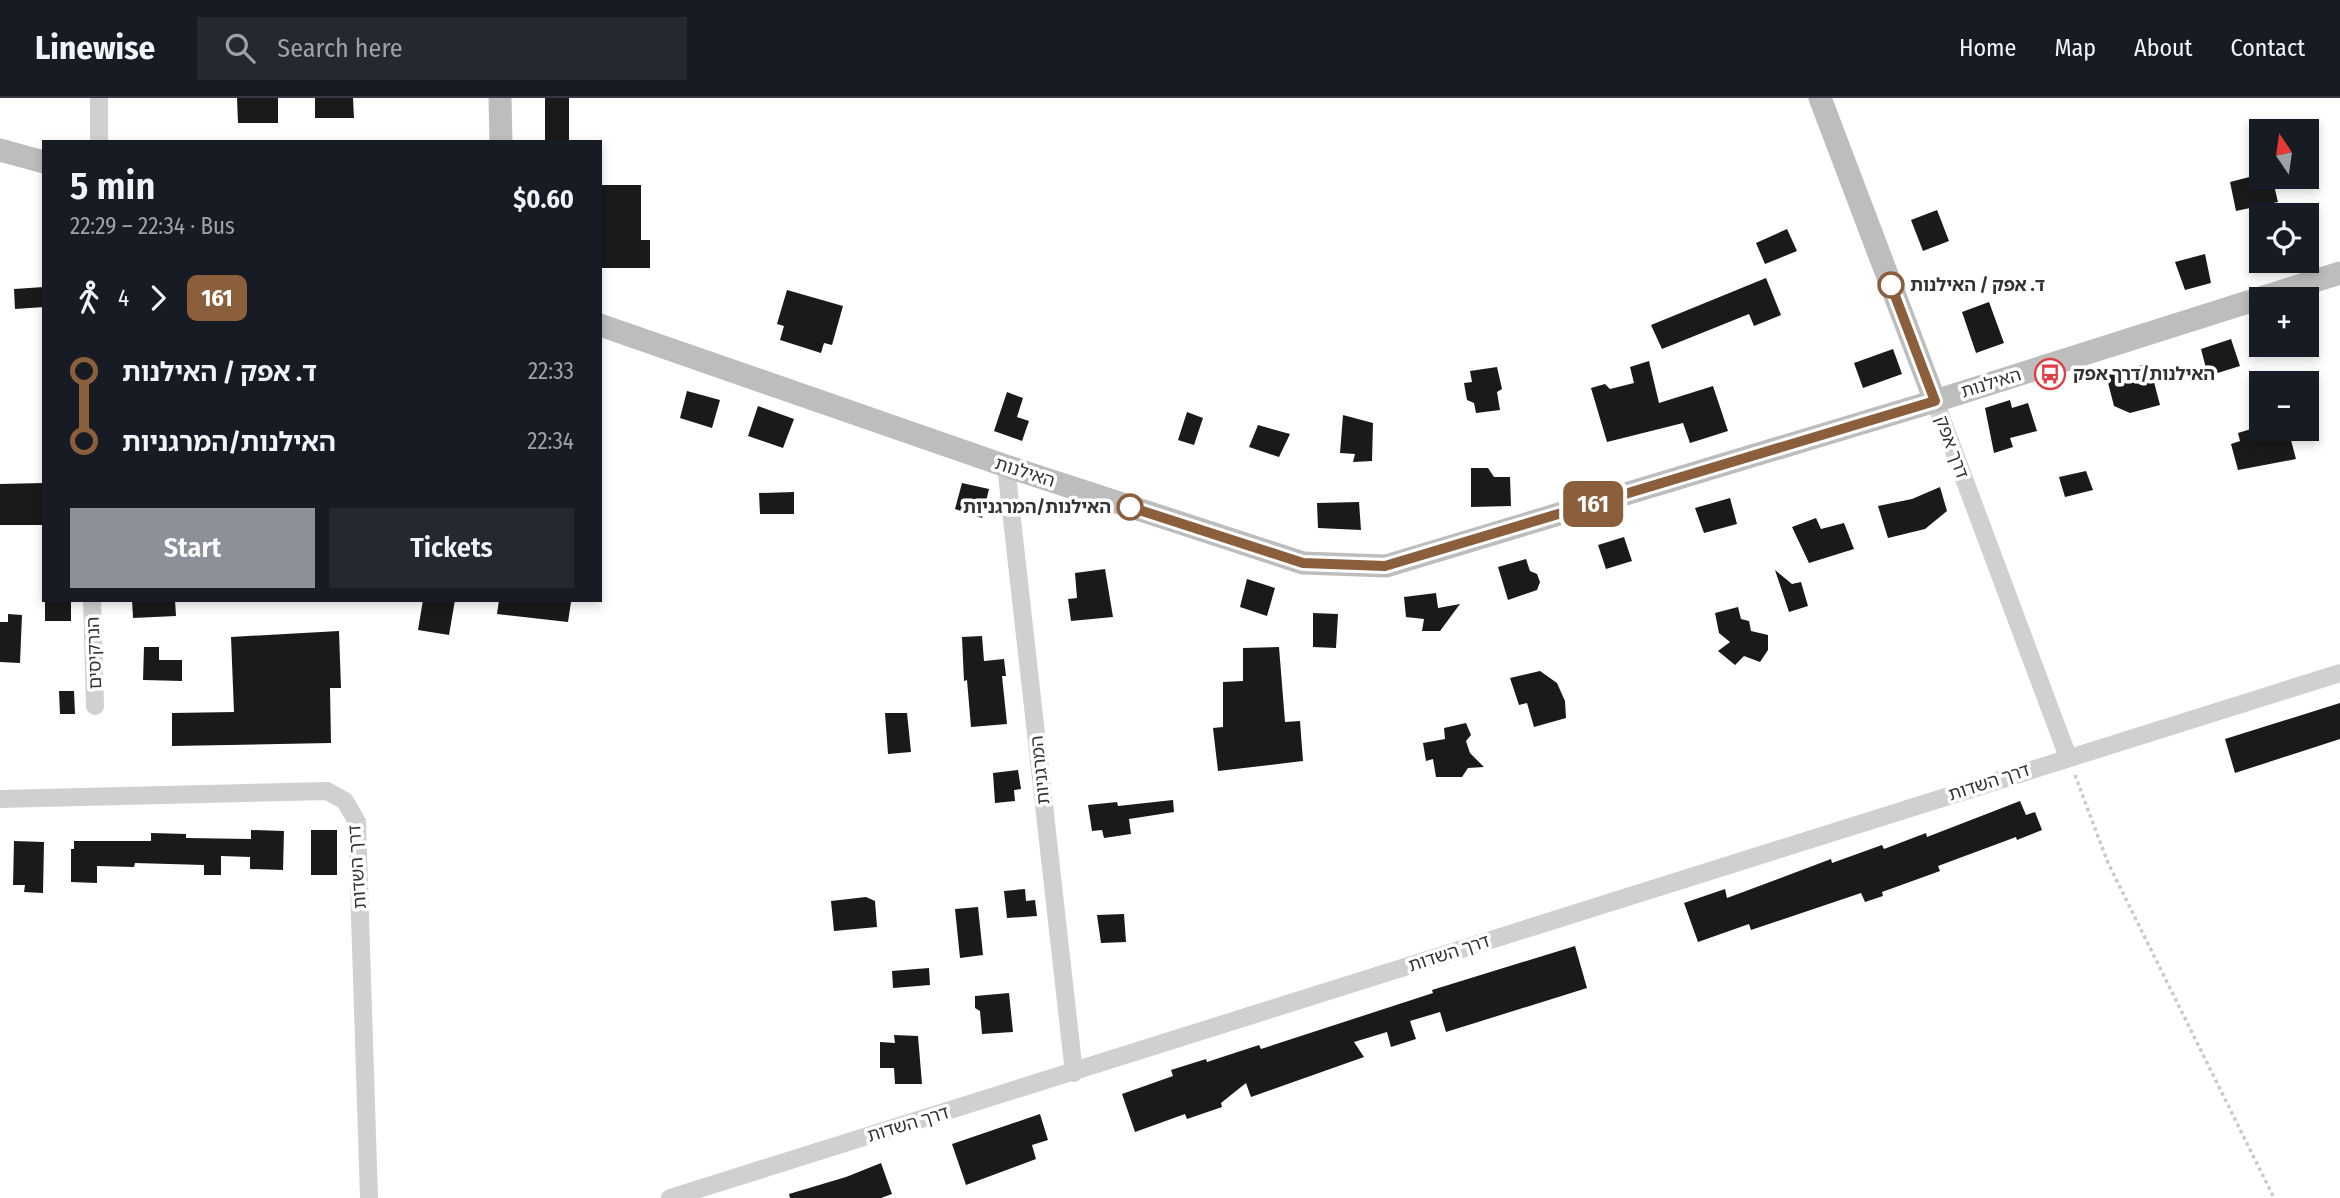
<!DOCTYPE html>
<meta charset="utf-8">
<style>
body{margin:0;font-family:"Fira Sans Condensed","Noto Sans Hebrew",sans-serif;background:#242831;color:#f1f3f6;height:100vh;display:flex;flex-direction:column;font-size:26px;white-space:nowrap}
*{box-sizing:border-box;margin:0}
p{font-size:23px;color:#9ea1a6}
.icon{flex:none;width:38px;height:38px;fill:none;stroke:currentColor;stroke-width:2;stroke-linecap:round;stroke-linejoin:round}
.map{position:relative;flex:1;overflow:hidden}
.side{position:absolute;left:42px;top:42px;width:560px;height:462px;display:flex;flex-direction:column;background:#171b24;border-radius:0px;box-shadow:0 4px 10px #0003}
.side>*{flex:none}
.badge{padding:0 14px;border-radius:10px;font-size:24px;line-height:46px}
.needle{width:46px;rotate:347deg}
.tools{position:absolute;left:2249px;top:21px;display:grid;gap:14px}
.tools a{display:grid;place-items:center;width:70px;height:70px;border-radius:0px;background:#171b24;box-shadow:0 4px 10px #0003;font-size:35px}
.map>.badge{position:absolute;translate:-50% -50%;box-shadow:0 0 0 4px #fff}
.legs{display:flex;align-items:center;gap:10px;height:77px;padding:0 28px;font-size:23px}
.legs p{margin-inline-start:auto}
.headline{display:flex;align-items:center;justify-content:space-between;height:119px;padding:0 28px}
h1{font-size:38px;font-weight:600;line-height:52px}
.action{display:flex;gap:14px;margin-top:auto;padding:14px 28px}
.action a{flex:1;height:80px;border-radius:0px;background:#8c9099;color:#fff;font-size:28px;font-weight:600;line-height:80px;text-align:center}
.action a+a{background:#242831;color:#f1f3f6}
ul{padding:0 28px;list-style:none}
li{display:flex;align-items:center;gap:24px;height:70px;font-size:26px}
li i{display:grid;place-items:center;width:10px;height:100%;margin:0 9px;background:currentColor}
li i::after{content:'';width:18px;height:18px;margin:-9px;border:5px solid;border-radius:50%;background:#171b24}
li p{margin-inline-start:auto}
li:first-child i{background:linear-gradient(#0000 50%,currentColor 0)}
li:last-child i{background:linear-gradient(currentColor 50%,#0000 0)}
header{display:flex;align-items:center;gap:42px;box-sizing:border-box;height:98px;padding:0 35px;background:#171b24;border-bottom:2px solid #363941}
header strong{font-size:33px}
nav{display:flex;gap:38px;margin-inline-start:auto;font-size:24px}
.search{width:490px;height:63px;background:#242831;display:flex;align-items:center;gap:18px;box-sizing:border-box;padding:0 24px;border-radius:0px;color:#9ea1a6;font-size:26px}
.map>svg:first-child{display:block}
</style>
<header>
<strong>Linewise</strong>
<div class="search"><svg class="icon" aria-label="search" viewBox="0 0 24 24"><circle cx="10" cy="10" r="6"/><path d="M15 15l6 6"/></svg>Search here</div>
<nav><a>Home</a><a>Map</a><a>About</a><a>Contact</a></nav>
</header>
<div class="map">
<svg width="2340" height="1100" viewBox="0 0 2340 1100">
<rect width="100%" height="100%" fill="#fff"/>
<!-- building -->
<path fill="#1a1a1a" d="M237,0H278V25H238Z
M315,0H353L354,20H315Z
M545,0H569V44H545Z
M2261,76V79H2272L2278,104L2236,113L2230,84Z
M600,87H641V142H650V170H600Z
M1937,112L1949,143L1923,153L1911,122Z
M1787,131L1797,153L1765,166L1756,145Z
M2205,156L2211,185L2185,192L2175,164Z
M1766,180L1781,217L1754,228L1749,216L1662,251L1651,227Z
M44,189V209L15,211L14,191Z
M787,192L843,208L832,247L824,245L821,255L780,242L784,228L777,226Z
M1989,204L2004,245L1976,255L1962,214Z
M2231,241L2240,268L2208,278L2201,251Z
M1893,251L1902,276L1863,290L1854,265Z
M1649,263L1659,305L1713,288L1728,333L1690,345L1683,325L1607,344L1591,290L1605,286L1610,291L1634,285L1630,269Z
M2149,265L2160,307L2130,315L2114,308L2106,277Z
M1497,269L1502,291L1497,294L1500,312L1476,315L1474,305L1467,302L1464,285L1472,284L1470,273Z
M687,293L720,302L712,330L680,320Z
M1007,294L1023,300L1017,319L1029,323L1022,343L994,333Z
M2010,302L2012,310L2028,305L2037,333L2010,340L2013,349L1994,355L1985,310Z
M758,308L794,321L783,350L748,338Z
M1187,314L1203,320L1194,347L1178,342Z
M1343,317L1373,325L1372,363L1353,364L1355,356L1340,355Z
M1258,327L1290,336L1279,359L1249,349Z
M2261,328V331H2288L2296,361L2238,372L2231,346L2240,343L2238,335Z
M1471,370H1488L1494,379H1510L1511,408L1471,409Z
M2086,373L2093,392L2065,399L2059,379Z
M44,385V427H0V386Z
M962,385L989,391L982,420L955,411Z
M1940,389L1947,413L1925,431L1888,440L1878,408L1912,401Z
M794,394V416H760L759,395Z
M1730,400L1737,426L1704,435L1695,410Z
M1359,404L1361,432L1318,430L1317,405Z
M1816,420L1821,431L1844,425L1854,451L1809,465L1792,429Z
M1624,439L1632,463L1606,471L1598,447Z
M1526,461L1530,473L1537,476L1540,484L1537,492L1508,502L1498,469Z
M1105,471L1113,519L1071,523L1068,501L1077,500L1075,475Z
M1775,472L1792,486L1801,484L1808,508L1789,514Z
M1247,481L1275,490L1267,518L1240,509Z
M1436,495L1438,510L1460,506L1440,533H1422L1424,521L1406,519L1404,499Z
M45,502H71V523H45Z
M132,502H175L176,518L133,520Z
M423,502H455L449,537L418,532Z
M499,502H555L571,504L568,524L497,516Z
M1738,509L1741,521L1749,523L1751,533L1768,537V552L1760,564L1744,558L1735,567L1718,553L1730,544L1719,535L1715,515Z
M1313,515L1338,516L1336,550L1313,549Z
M8,516L22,517L20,565L0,564V524H8Z
M339,533L341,590H330L331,645L172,648V615L234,614L231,539Z
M982,538L984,563L1004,561L1006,578H1002L1007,626L971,629L967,582L964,583L962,539Z
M144,549H159V562H182V583L143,582Z
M1279,549L1285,624L1300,623L1303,663L1218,673L1213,630L1223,629V584L1243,583V550Z
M1540,573L1557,585L1565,603L1566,620L1534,629L1527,605L1519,607L1510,580Z
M59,593H74L75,616H60Z
M2340,605V641L2235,675L2225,641Z
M885,615H907L911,654L888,656Z
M1466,625L1471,637L1466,643L1470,655L1484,669L1468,670L1462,679H1436L1433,661L1426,663L1423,645L1445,641L1444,630Z
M1018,672L1021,691L1014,692L1015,703L995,705L993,675Z
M1173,702L1174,714L1129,721L1131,736L1104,740L1102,732L1092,733L1088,707L1117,704L1118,708Z
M2020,703L2026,717L2035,714L2042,732L2017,742L2016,739L1938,768L1940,773L1882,794L1883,798L1865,804L1861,795L1751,832L1749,826L1698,844L1684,805L1725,791L1727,800L1831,761L1832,765L1882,747L1884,751L1926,735L1927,739Z
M251,732L284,733L283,772L250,771V759L221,758V777H204V767L135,765L134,769L97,768V785L71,784V751H74V743H151V735L186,736V740L251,741Z
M311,732H337V777H311Z
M14,743L44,744L43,795L24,794L25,787H13Z
M1025,791L1026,803L1035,802L1037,818L1007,820L1004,793Z
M866,799L875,803L877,829L834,833L831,803Z
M978,809L983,857L960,860L955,811Z
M1124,816L1126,844L1101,845L1097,817Z
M1575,848L1587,890L1446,934L1440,914L1410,923L1416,941L1391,949L1387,934L1354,944L1364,959L1251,999L1246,985L1221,1005L1222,1009L1187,1021L1185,1016L1135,1034L1122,996L1173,978L1171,972L1206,961L1207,964L1259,947L1261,951L1433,895L1432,892Z
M929,870L930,887L893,890L892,873Z
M1009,895L1013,934L982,936L980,913L975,910V898Z
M894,937L918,938L922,986H895L894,970H880V944L895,945Z
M1040,1016L1048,1042L1032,1047L1036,1061L966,1087L952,1046Z
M881,1065L892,1096L881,1100H790L789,1096L846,1079Z"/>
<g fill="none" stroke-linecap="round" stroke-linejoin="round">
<!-- path -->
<path stroke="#cacaca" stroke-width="3.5" stroke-dasharray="3.5 3.5" stroke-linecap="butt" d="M2075,677L2108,765L2274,1100"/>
<!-- street -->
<path stroke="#d0d0d0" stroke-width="18" d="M99,44V0
M1935,303L2068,659
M1006,368L1074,975
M92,502L95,608
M0,701L327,693L345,703L357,724L369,1100
M670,1100C1227,927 1783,748 2340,575"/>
<!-- secondary -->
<path stroke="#bdbdbd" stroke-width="23" d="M500,0L501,44
M1820,0L1935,303
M0,52L44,64
M600,227L1006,368L1303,465L1386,468L1935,303L2340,175"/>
</g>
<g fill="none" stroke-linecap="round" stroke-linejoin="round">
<!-- line-1 casing -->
<g stroke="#fff" stroke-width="16">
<path id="line-1" d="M1130,409L1303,465L1385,468L1935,303L1891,187"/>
</g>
<!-- line-1 -->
<use href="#line-1" stroke="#8b5e3c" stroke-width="10"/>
</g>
<!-- icons -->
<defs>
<g id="bus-ring" transform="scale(1.575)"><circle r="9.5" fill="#fff" stroke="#df3f44" stroke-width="1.5"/><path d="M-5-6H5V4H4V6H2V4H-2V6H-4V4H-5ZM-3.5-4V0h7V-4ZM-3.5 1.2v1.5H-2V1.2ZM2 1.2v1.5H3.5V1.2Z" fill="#df3f44"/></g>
</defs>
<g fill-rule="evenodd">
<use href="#bus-ring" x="2050" y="276"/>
</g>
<!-- markers -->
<g fill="#fff" stroke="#8b5e3c" stroke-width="3.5">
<circle cx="1891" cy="187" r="12"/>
<circle cx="1130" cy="409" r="12"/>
</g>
<g text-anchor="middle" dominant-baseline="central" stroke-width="7" stroke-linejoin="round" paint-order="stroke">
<!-- stop labels -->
<g font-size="18" font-weight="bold" fill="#333" stroke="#fff" text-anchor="start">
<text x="1910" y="187">ד. אפק / האילנות</text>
<text x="1111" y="409" text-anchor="end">האילנות/המרגניות</text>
</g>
<!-- poi labels -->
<g font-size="18" font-weight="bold" fill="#333" stroke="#fff" text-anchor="start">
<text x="2073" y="276">האילנות/דרך אפק</text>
</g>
<!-- street labels -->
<g font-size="18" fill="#333" stroke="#fff">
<text transform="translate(1991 285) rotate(-17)">האילנות</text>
<text transform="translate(1952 349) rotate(70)">דרך אפק</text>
<text transform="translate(1025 374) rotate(18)">האילנות</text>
<text transform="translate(94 555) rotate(-92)">הנרקיסים</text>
<text transform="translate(1040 672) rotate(-96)">המרגניות</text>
<text transform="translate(1989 684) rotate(-18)">דרך השדות</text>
<text transform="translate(357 769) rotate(-94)">דרך השדות</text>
<text transform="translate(1449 855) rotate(-18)">דרך השדות</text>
<text transform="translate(908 1026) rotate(-17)">דרך השדות</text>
</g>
</g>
</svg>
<div class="tools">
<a><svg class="needle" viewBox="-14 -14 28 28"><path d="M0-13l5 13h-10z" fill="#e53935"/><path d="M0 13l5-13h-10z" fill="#9ea1a6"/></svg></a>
<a><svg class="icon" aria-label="locate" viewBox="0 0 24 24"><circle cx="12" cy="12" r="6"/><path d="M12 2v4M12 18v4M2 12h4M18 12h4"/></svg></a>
<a>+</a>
<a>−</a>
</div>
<b class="badge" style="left:1593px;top:406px;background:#8b5e3c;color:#fff">161</b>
<section class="side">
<div class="headline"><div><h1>5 min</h1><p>22:29 – 22:34 · Bus</p></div><b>$0.60</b></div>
<div class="legs"><svg class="icon" aria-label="walk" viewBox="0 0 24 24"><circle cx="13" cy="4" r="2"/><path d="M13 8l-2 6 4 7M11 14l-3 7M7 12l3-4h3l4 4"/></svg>4<svg class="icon" aria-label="forward" viewBox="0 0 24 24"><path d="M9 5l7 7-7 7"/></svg><b class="badge" style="background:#8b5e3c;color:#fff">161</b></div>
<ul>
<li><i style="color:#8b5e3c"></i><b>ד. אפק / האילנות</b><p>22:33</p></li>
<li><i style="color:#8b5e3c"></i><b>האילנות/המרגניות</b><p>22:34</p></li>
</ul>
<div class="action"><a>Start</a><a>Tickets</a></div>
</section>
</div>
